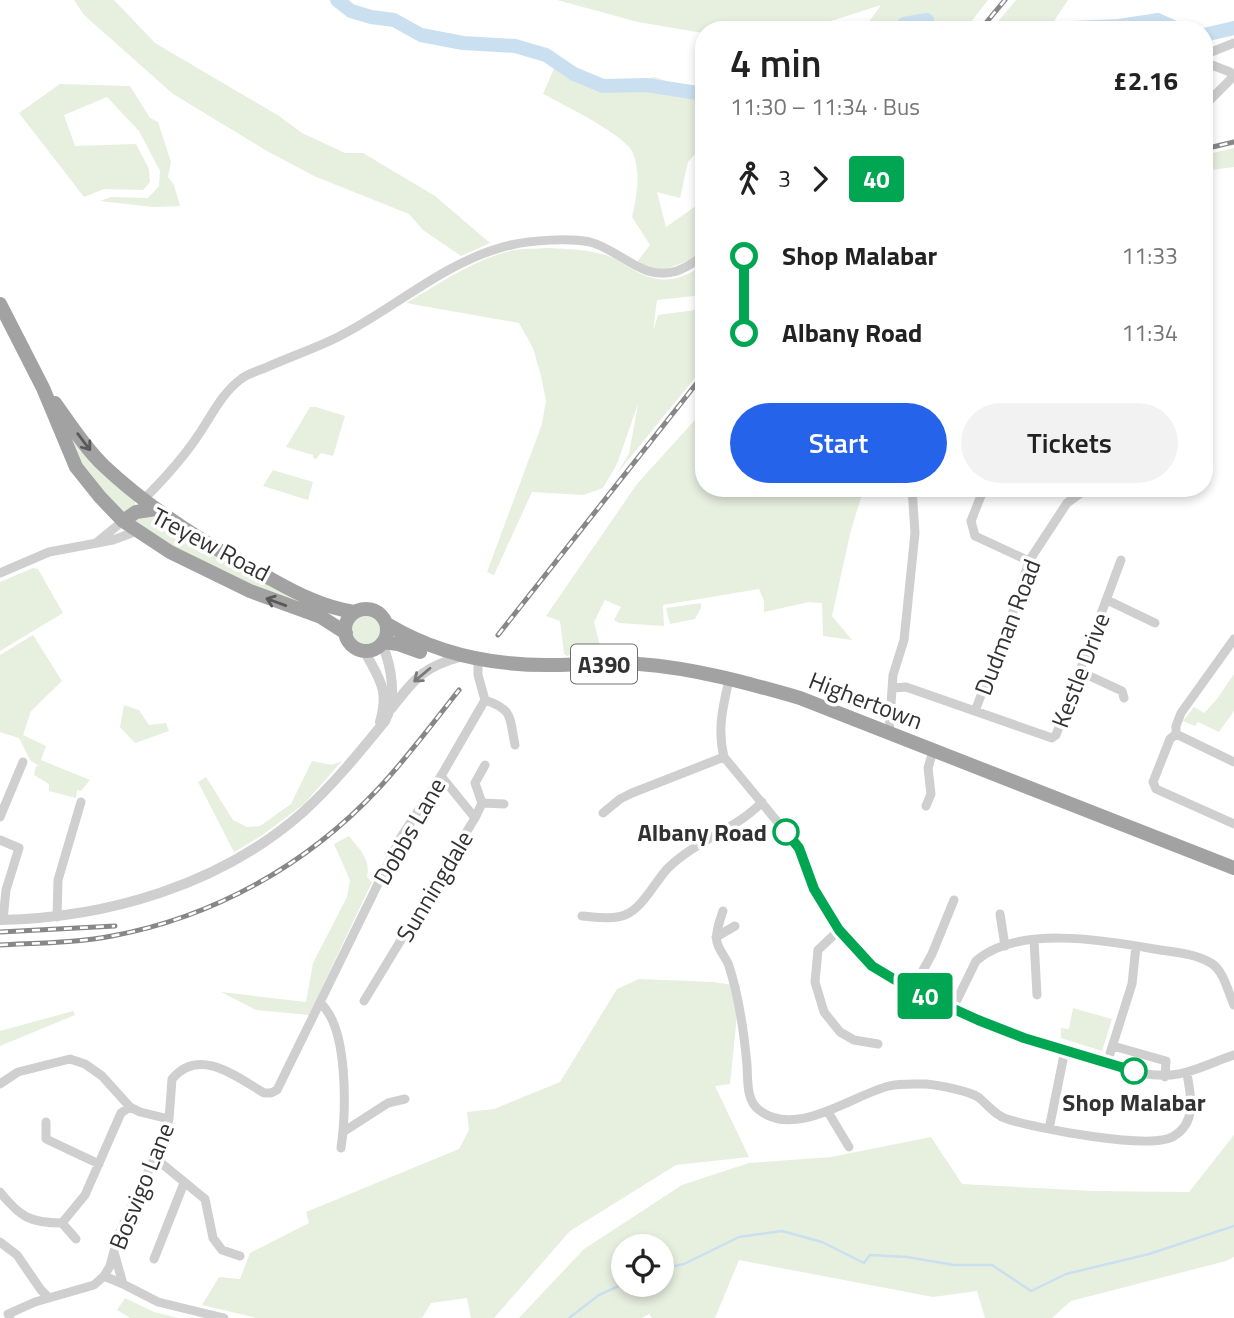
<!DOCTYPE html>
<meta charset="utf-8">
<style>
body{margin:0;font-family:"Titillium Web",sans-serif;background:#f2f2f2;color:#222;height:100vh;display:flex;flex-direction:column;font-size:26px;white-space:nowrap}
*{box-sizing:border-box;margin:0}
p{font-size:23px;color:#767676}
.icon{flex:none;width:38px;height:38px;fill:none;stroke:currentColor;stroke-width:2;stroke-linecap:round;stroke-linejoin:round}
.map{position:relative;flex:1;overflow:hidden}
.details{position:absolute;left:695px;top:21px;width:518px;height:476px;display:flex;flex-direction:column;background:#fff;border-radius:28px;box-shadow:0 4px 10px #0003}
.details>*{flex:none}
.badge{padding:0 14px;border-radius:5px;font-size:24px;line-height:46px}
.fabs{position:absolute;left:611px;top:1234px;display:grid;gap:14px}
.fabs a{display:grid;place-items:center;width:63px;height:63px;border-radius:50%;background:#fff;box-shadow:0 4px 10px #0003;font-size:35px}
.map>.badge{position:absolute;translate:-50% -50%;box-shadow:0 0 0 4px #fff}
.legs{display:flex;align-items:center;gap:10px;height:77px;padding:0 35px;font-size:23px}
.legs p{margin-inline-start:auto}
.summary{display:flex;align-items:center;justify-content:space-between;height:119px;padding:0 35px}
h1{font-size:38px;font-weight:600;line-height:52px}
.button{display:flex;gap:14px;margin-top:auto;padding:14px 35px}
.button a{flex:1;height:80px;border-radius:42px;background:#2563eb;color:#fff;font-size:28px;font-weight:600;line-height:80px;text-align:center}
.button a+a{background:#f2f2f2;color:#222}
ul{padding:0 35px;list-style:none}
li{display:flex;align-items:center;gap:24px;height:77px;font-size:26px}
li i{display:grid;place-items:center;width:10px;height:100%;margin:0 9px;background:currentColor}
li i::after{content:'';width:18px;height:18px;margin:-9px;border:5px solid;border-radius:50%;background:#fff}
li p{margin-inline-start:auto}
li:first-child i{background:linear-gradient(#0000 50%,currentColor 0)}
li:last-child i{background:linear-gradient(currentColor 50%,#0000 0)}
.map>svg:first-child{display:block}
</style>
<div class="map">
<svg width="1234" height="1318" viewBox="0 0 1234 1318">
<rect width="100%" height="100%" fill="#fff"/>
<!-- green -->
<path fill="#e7efdf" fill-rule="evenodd" d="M74,0H114L155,43L279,116L302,133L345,153H363L435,196L490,243L461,256L423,230L409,214L314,176L267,151L173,94L84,15Z
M557,0H988L965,30H863L881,5L803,30H704L703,33L638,22Z
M1016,0H1068L1048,30H991Z
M558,59L595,78L626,84L654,77L691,89L703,99V145L688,162L680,198L657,192L666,227L703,201V247L695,258L664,270L646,267L637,262L650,245L632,217C637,195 641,174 633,153C626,135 562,104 543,94Z
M60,84L130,86L150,118L158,122L171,162L168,177L174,185L180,206L153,207L100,201L111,197L148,198L159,186L160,171L139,131L107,97L64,115L75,146L136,144L149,169L150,182L143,190L104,189L84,197L19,113Z
M1234,148V167L1204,171V155Z
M547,248C568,249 588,249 608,256C616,258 624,265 632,269C659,285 678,282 703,265V295L657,300L653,331L658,315L703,309V368L615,476L629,454L638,404L617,464L603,488L583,495L532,492L494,575L487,572L542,424L546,401L541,376L533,348L519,323L406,303C439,284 476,258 514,250C525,248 536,249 547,248Z
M310,407H316L345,416L333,456L321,453L316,459L313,458V455L286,447Z
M703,411L704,488H864L851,530L832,616L852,640L823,636L822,603L809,602L764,612V601L759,589L663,605L664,626L619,623L614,620L621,607L605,600L594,622L600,646L567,656L564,654L560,621L546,616L637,484Z
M68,438L72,439L99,471L135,501V506L123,515L92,484Z
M273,470L313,482L308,500L263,486Z
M150,512L307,604L305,608L183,554L135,522L136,517Z
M33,568L38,569L63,613L0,651V582Z
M701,603V608L695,619L670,624L666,608Z
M352 630a14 14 0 1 1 28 0a14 14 0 1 1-28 0Z
M33,635L62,681L31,711L23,735L46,746L41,760L90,780L81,791L77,790L76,798L49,791V784L34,775L36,766H39L30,760L19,738L0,732V655Z
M1234,674V711L1219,732L1198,722L1195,726L1183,721L1194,707L1204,713L1217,699Z
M124,705L139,710L149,725L166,723L169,731L135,743L120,727Z
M312,761L332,765L342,761L304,804L261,836L234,852L198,782L206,777L233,820L247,827L260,826L291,804Z
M349,836C359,849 371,859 367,877L372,882L309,1015L256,1010L221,992L306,1002L313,963L347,897L350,880L334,844Z
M639,979L713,982L740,986L730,1084L715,1086L749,1157L676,1165L570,1231L494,1318H471L467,1298L431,1303L422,1318H257L202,1305L219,1277L240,1279L250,1253L309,1223L306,1212L459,1149L469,1130L467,1112L494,1109L560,1082L617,989Z
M1073,1008L1112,1019L1102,1051L1061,1038V1028L1069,1029Z
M73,1011L75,1015L0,1046V1031Z
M1234,1135V1257L1226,1261L1071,1301L1052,1318H985L977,1291L933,1297L739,1260L715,1318H652L649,1314L642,1318H519L584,1249L682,1185L749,1163L831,1157L931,1137L962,1184L1093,1191L1189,1192ZM662,1246V1284H623V1246Z
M125,1298L154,1312L178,1318H130L117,1310Z"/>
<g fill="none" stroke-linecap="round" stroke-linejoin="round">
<!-- stream -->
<path stroke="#cae0f0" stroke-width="2.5" d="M662,1269L684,1264L739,1237L782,1231L822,1242L864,1263L870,1255L907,1257L954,1265H992L1031,1291L1066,1274L1149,1254L1234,1226
M569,1318L599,1295L623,1284"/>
<!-- river -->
<path stroke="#cae0f0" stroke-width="14" d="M337,0L351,11L371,17L394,20L421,35L463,43L515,46L546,55L574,74L603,86L646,85L704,94
M1049,29L1119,26L1158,20L1180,30
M899,30L904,24L927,20
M1204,35L1234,28"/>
<!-- minor -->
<path stroke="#cfcfcf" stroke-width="9" d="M1204,55L1234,43
M1204,62L1230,72L1232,78L1204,106
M984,488L971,521L975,536L1029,561
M145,498C164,479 184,457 199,434C212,415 222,393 241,379C247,374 257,371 265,368C289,357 314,349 338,337C396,308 446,260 511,245C532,240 569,238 590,242C621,250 642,282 677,271C687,267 696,262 704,254
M96,543L123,521
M0,573L49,552L113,540L137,531
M1107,600L1155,623
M1081,672L1122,691L1124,698
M729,680C723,706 717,730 724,757L799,848L814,889L839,930L872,966L912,990L952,1010L1003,1030L1141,1073C1181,1081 1198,1067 1234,1055
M893,688L906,687L1052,738L1056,735L1121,560
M485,700C514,710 509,717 515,745
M975,711L1012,615L1029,561L1067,503L1082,492L1098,489
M889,733L893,675L904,640L915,533L912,488
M1176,734L1170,739L1153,782L1156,789L1234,824
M1176,734V726L1181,713L1234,639
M1176,734L1234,762
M482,803L504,804
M926,806L931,794L928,768L933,751
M603,813L620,799L632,793L724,757
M0,817L23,762
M475,818L482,803L475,783L485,765
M0,840L19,848L6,890L3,920
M723,911C720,920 715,933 717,942C719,951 726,957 729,966C739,997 744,1032 747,1065C748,1080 746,1100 759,1110C797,1139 852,1095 889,1086C900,1083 915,1084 926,1084C938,1085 969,1091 978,1097C987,1104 996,1116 1007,1119C1035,1128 1152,1151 1174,1136C1197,1122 1191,1096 1187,1074
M1000,914L1005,946
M582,916C596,917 612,920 625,915C644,907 655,881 669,867C697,840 735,830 762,802
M57,917L58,880L81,802
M839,930L818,950L815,982L824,1012L840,1032L854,1040L878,1044
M716,937L735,926
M1034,940L1037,995
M912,990L932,954L954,900
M364,1001L475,818L441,776
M320,1003C349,1027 346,1113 341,1148
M952,1010L976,961C1016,925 1105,940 1154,949C1172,952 1194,953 1211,963C1224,971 1228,992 1234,1005
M1113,1046L1166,1061L1165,1077
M1107,1063L1132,984L1136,946
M0,1084L18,1072L70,1059L85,1064L102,1076L130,1107L140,1112L169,1119
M828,1112L849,1147
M46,1122V1139L99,1164
M1049,1129L1065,1050
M343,1132L388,1103L405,1099
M155,1158L205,1199L213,1238L222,1250L240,1256
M0,1192C20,1217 30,1223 62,1223L85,1195L121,1113L130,1107
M62,1223L76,1239
M0,1242L17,1255L41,1290L49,1298
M154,1259L184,1183
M104,1276L123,1284L114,1252
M123,1284L158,1302L224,1318
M10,1318L8,1314L35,1302L94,1285L104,1276L110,1266L118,1236L164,1138L169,1119L172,1079C199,1046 237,1077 264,1093H271L277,1090L401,837L441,776L485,700L478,675V659"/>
<!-- tertiary -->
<path stroke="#cfcfcf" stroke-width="10" d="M364,650C378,678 390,688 380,722
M391,709C416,677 423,667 463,656
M0,920C107,918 220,885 302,813C333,785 359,753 385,721C397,699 392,667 382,644"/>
<!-- trunk -->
<path stroke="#a2a2a2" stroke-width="14" d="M0,304L43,388L76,467L100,497L123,521L170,552L250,591L321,617L346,633
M55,403C70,424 85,448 104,466C153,512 211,548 271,579C298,594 323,607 354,612
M123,521L136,512L156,509
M345 630a21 21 0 1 1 42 0a21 21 0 1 1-42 0Z
M387,624C438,655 494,666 554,665C582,665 611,661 639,664C694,668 748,683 800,698L1234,868
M383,642L398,644L420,652"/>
<!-- rail casing -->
<g stroke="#878787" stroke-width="5">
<path id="rail" d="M980,30L1005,0
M1204,149L1234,142
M498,635L704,374
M0,932L115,926
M0,945C37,943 75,943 112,936C214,917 307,865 378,789C407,758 433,723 459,690"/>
</g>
<!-- rail -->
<use href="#rail" stroke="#fff" stroke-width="2.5" stroke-dasharray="8" stroke-linecap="butt"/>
</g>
<!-- one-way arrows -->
<defs><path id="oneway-shaft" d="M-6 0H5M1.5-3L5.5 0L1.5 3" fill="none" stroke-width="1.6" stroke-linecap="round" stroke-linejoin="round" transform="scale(1.75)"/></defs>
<g stroke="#595959">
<use href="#oneway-shaft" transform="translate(84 442) rotate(53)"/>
<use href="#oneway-shaft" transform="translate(276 602) rotate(-160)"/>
</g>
<use stroke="#797979" href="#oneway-shaft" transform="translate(422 675) rotate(140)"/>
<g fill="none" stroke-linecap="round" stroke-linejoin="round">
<!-- line-1 casing -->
<g stroke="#fff" stroke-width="16">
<path id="line-1" d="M786,832L799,848L814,889L839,930L872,966L912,990L978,1020L1024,1038L1134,1071"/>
</g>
<!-- line-1 -->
<use href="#line-1" stroke="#00a651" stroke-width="10"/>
</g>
<!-- markers -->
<g fill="#fff" stroke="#00a651" stroke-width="3.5">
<circle cx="786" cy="832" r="12"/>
<circle cx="1134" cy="1071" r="12"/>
</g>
<g text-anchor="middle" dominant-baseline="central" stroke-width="7" stroke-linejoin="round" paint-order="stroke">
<!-- shield labels -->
<rect fill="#fff" stroke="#707070" stroke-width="2" x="571" y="644.5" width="66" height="39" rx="5"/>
<g font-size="23" font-weight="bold" fill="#323232">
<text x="604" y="664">A390</text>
</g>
<!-- street labels -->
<g font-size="24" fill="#323232" stroke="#fff">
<text transform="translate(211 544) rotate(28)">Treyew Road</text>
<text transform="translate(1007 627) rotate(-69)">Dudman Road</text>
<text transform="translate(1080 670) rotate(-69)">Kestle Drive</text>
<text transform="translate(866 700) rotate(21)">Highertown</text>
<text transform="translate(409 831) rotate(-60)">Dobbs Lane</text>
<text transform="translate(434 886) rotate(-59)">Sunningdale</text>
<text transform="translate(141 1186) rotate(-68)">Bosvigo Lane</text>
</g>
<!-- stop labels -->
<g font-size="24" font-weight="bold" fill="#323232" stroke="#fff" text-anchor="end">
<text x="767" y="832">Albany Road</text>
<text x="1134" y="1102" text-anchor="middle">Shop Malabar</text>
</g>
</g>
</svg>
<div class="fabs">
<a><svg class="icon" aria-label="locate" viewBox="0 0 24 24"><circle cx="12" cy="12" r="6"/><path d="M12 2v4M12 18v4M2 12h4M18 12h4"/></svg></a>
</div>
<b class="badge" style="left:925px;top:996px;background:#00a651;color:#fff">40</b>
<section class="details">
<div class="summary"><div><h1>4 min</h1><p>11:30 – 11:34 · Bus</p></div><b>£2.16</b></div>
<div class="legs"><svg class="icon" aria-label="walk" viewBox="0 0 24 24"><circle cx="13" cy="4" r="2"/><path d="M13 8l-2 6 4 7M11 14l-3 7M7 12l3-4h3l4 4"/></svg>3<svg class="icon" aria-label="forward" viewBox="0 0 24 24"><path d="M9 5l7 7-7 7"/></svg><b class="badge" style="background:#00a651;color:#fff">40</b></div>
<ul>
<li><i style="color:#00a651"></i><b>Shop Malabar</b><p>11:33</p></li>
<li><i style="color:#00a651"></i><b>Albany Road</b><p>11:34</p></li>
</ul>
<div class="button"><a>Start</a><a>Tickets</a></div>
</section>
</div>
